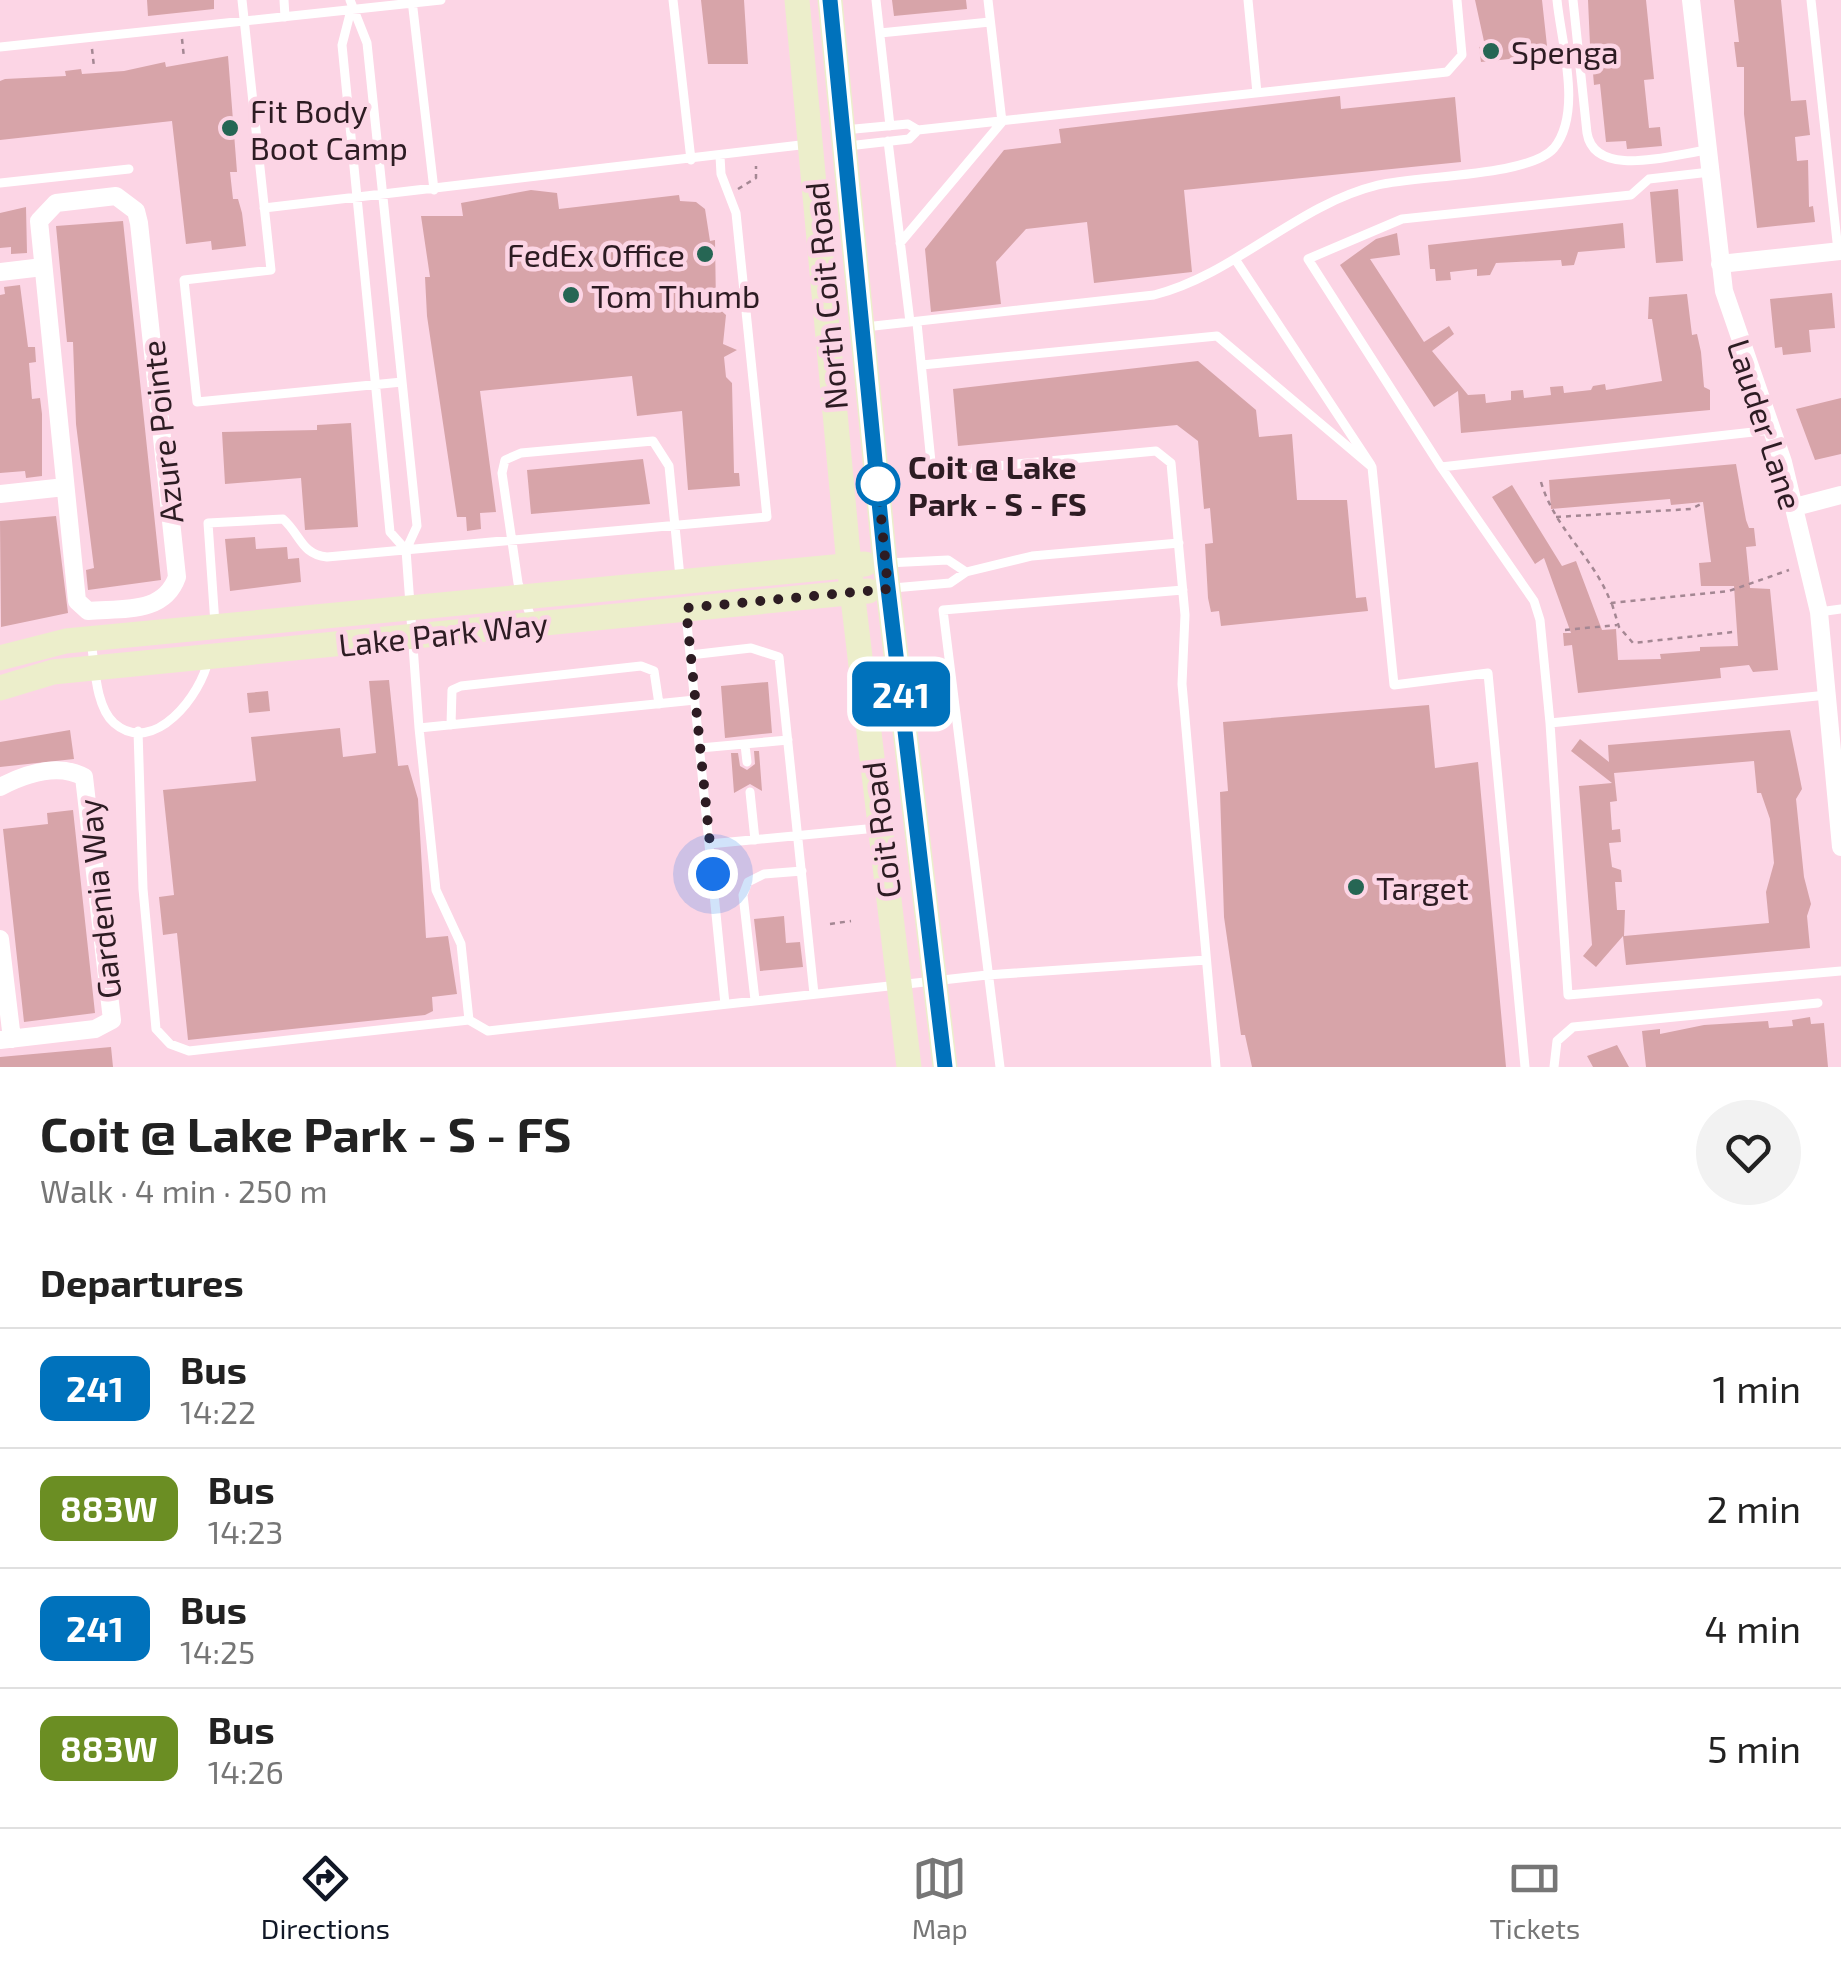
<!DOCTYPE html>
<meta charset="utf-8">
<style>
body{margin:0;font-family:"Exo 2",sans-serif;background:#f2f2f2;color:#222;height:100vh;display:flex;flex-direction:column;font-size:38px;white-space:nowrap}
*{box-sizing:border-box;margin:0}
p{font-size:32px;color:#767676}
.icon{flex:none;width:55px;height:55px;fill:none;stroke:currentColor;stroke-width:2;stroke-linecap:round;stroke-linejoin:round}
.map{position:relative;height:1067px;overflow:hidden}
.side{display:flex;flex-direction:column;background:#fff;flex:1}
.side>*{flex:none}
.badge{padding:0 20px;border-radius:15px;font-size:35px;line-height:65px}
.you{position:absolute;width:50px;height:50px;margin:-25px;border:8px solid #fff;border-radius:50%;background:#1a73e8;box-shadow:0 0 0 15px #1a73e833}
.map>.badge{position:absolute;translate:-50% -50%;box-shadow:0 0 0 5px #fff}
h2{padding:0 40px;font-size:38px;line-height:90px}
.round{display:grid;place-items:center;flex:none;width:105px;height:105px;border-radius:52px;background:#f2f2f2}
.overview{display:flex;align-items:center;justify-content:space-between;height:170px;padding:0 40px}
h1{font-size:48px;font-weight:700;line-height:75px}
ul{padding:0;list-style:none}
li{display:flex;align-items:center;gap:30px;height:120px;padding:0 40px;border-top:2px solid #e0e0e0}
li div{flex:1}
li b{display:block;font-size:38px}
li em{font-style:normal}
li .badge{min-width:110px;font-weight:700;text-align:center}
.tabs{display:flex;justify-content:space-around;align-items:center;height:140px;border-top:2px solid #e0e0e0;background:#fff;font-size:28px;color:#767676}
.tabs a{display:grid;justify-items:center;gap:5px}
.tabs .active{color:#111827}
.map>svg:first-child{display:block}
</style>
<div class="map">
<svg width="1841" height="1067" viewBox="0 0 1841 1067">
<rect width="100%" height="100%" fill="#fcd5e5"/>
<!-- building -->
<path fill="#d7a4a9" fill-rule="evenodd" d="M147,0H214V9L148,16Z
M701,0H744L748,64H708Z
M892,0H966L967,9L894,16Z
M1475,0H1542L1548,55L1481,62L1479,47L1485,46Z
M1588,0H1646L1654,79L1644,80L1649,128L1660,127L1662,146L1627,149L1626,141L1606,142L1600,84L1594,85L1593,73H1597L1594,45H1590Z
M1734,0H1781L1791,101L1806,100L1810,135L1795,137L1797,161L1808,160L1809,207L1813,206L1815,222L1757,228L1744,114V67H1737L1734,42H1739Z
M228,56L237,172H230L233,199H238L242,213L246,246L212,250L211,241L186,244L172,121L0,140V81L5,79L66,76L65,71L81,69L82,74L124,71L165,62L166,67Z
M1340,96L1341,109L1455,97L1461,162L1184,190L1192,272L1094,283L1087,222L1026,229L996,262L1001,304L931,312L925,249L1004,150L1061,143L1059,129Z
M1678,189L1683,261L1656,263L1650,192Z
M531,190L557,193L559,209L679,195L680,201L696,202L705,209L710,241L715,240L716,306L726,315L723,344L737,350L724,357L726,377L732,383L734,473H739L740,486L688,490L682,411L637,416L632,376L480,391L496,512L480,513L481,529L467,531L466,517H457L427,316L425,277H430L421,216H463L461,203Z
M26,207L27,253L11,254V247L0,248V213Z
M123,221L161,580L88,590L86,570L94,568L76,424L73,342H67L56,226Z
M1623,223L1625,248L1578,252L1574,265L1562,266L1561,260L1496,263L1490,275L1477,276V269L1450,272L1451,280L1436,281L1435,269H1430L1428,245Z
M1397,233L1400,255L1370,259L1424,342L1449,326L1454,334L1432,351L1468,395L1485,394L1486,403L1511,400V391L1523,390L1524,398L1551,395L1550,387L1563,386L1564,393L1591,390L1593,386L1605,384L1606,390L1662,381L1652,319H1648L1649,297L1687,294L1692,335L1697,334L1701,352L1704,387L1710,390V410L1461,433L1458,391L1434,407L1340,265L1376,239Z
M20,285L28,347H35L36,362L29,363L32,399L40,398L42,414V476L26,478L25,471L0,473V295L5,294L4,287Z
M1832,293L1835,328L1809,330L1811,352L1783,355L1782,347L1775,348L1770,299Z
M1198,361L1256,410L1259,437L1292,434L1297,500H1347L1356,598L1366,597L1368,611L1221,626L1219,611L1211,612L1208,598L1205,544L1213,543L1210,508L1204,509L1198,441L1177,425L958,446L953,389Z
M1841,398V454L1815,460L1796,409Z
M351,423L358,527L305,530L301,478L225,484L222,432L317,430V425Z
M643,459L650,504L531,514L527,470Z
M1736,464L1746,520L1749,528H1754L1756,546L1746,547L1750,588L1770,589L1778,670L1753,672L1749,665L1720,668L1721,678L1578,693L1572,645L1564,646L1563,633H1571L1544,558L1535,564L1492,497L1512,485L1562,566L1576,561L1602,630L1616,629L1618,660L1661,659L1660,654L1700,651V647L1738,646L1734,586H1701L1699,563L1711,562L1703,502L1671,505L1670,499L1551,509L1549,480Z
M56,516L68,613L1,627L0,521Z
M255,537L256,549L287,547L288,559L299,558L301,582L230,591L225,539Z
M389,680L398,766L408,765L418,799L426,938L448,936L457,994L432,997L433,1011L425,1015L188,1040L177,933L163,935L159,897L174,895L163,790L256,781L251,737L340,728L343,757L376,753L369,681Z
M768,682L772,733L725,738L721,686Z
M268,691L270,711L249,713L247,693Z
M1429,705L1435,768L1478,762L1506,1067H1252L1245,1035H1241L1224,917L1220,792L1228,791L1223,722Z
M70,730L74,759L0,767V742Z
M1790,730L1802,789L1796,799L1804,877L1811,904L1807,916L1810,948L1626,965L1623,936L1596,967L1583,956L1592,945L1579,786L1612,783L1571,751L1580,739L1609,762L1608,745ZM1754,761L1757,793H1761L1770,819L1774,863L1766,892L1769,923L1624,936L1625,910H1617L1615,882H1622L1621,870L1612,867L1609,843L1621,842L1620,829L1612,830L1610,802L1617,801L1614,773Z
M754,751H759L762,791L750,784L734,793L731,753H738L740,766L747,770L755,764Z
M73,810L95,1013L24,1022L3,829L48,824L47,813Z
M784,916L786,943L800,942L803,967L760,971L754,919Z
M1810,1017L1811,1024L1824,1023L1828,1067H1646L1642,1031L1660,1029V1034L1704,1025L1768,1021L1769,1028L1793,1026L1792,1020Z
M1617,1045L1629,1067H1593L1587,1056Z
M111,1047L113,1067H0V1057Z"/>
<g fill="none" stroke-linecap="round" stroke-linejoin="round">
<!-- path -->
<path stroke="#a48793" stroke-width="2.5" stroke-dasharray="5 5" stroke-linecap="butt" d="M182,39L184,58
M92,49L94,67
M738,189L756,178V166
M1541,482C1555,530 1594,557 1611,603L1729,591L1789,570
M1556,517L1691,509L1703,503
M1612,604L1619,627L1633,643L1733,632
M1565,630L1617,625
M830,924L851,921"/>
<!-- lane -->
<path stroke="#fff" stroke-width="9" d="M242,0L271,270L184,280L197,402L402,382
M284,0L285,17
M350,0L367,43L417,526L406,550L419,728L436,890L461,944L469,1020L488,1031L987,975L1206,960
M412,0L434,190
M673,0L691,160
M876,0L890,126
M1248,0L1257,93
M1573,0L1587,133C1595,180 1674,154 1708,150
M1811,0L1838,251
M351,10L342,45L390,532L406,550
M880,33L990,22
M0,47L441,0
M844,130L908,124L918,130L909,139L848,146
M918,130L1447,72L1462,55L1457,0
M888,141L910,322
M1710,172L1649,179L1631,195L1402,219L1308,259L1441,467L1534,601L1540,620L1550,723L1568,995L1841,971
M0,183L129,169
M264,208L809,144
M900,243L1002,122L988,0
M1235,259L1371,465
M917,323L932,472L1156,451L1171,463L1185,615L1182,684L1216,1067
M865,327L1154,295C1236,274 1296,205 1378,185C1419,175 1529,177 1554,148C1583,112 1561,42 1557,0
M922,365L1217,336L1372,467L1394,685L1488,673L1525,1067
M1441,467L1771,430
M887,563L948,560L966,572
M893,588L950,583L966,572L1032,556L1179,543
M1819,612L1841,609
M686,614L725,1004
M533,622L518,583L502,473L505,460L521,453L653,441L669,466L680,577
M215,624L208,523L283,519C301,535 301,554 327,557L767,517L736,213L721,174L720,156
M91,641C95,665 95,706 114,723C154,758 202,693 208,660
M690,655L751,648L779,657L814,994
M1550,723L1827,695
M451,725L452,690L461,686L641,666L654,671L659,704
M419,728L695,700
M138,731L143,889L156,1029L170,1044L189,1051L469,1020
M745,745L747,762
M700,748L788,740
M750,792L755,840
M709,844L877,828
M755,1000L743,895L748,882L764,874L802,871
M1000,1067L943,610L1183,590
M1554,1067L1557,1041L1573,1027L1818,1003"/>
<!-- street -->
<path stroke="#fff" stroke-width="18" d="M1691,0L1724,291L1783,462L1819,612L1841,847
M116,196L136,211L139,223L177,577C164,614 123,608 88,611L77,601L39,221L56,203Z
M1720,264L1841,251
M0,272L43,267
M0,494L65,487
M1795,507L1841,495
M0,787C25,774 58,763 84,777L112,1020L95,1029L0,1040
M0,939L12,1039"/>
<!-- secondary -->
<path stroke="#eceecb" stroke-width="25" d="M797,0L849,565L909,1067
M830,0L885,563L945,1067
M0,658L66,641L865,564
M0,688L53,672L868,591"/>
</g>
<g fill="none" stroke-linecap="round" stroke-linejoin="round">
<!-- line casing -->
<g stroke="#fff" stroke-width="22">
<path id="line" d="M830,0L885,563L945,1067"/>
</g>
<!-- line -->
<use href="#line" stroke="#0072bc" stroke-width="15"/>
<!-- walk -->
<path stroke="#2d1c23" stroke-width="10" stroke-dasharray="0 18" d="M713,874L686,608L888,589L877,474L878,484"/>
</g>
<!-- markers -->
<g fill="#266654" stroke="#fcd5e5" stroke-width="4">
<circle cx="1491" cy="51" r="10"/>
<circle cx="230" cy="128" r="10"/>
<circle cx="705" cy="254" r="10"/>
<circle cx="571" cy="295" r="10"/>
<circle cx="1356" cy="887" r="10"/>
</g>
<circle fill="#fff" stroke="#0072bc" stroke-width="5" cx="878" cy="484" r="20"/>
<g text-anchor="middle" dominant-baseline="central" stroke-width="9" stroke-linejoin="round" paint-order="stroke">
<!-- poi labels -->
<g font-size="32" fill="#2d1c23" stroke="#fcd5e5" text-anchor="start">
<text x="1511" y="51">Spenga</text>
<text x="250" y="110">Fit Body<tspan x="250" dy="37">Boot Camp</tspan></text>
<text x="685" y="254" text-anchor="end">FedEx Office</text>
<text x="591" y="295">Tom Thumb</text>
<text x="1376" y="887">Target</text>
</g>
<!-- street labels -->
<g font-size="32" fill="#2d1c23" stroke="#fcd5e5">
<text transform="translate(825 296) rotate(-95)">North Coit Road</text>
<text transform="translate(1766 424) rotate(72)">Lauder Lane</text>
<text transform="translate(161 432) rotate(-96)">Azure Pointe</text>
<text transform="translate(443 633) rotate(-6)">Lake Park Way</text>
<text transform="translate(880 830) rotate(-97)">Coit Road</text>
<text transform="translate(98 899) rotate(-96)">Gardenia Way</text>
</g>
<!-- stop labels -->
<g font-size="32" font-weight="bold" fill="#2d1c23" stroke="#fcd5e5" text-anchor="start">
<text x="908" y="466">Coit @ Lake<tspan x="908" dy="37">Park - S - FS</tspan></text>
</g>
</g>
</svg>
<div class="you" style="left:713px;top:874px"></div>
<b class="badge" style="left:901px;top:694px;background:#0072bc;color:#fff">241</b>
</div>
<section class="side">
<div class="overview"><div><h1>Coit @ Lake Park - S - FS</h1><p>Walk · 4 min · 250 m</p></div><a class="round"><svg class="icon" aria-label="heart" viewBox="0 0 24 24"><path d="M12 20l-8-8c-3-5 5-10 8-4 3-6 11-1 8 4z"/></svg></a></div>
<h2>Departures</h2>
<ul>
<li><span class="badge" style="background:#0072bc;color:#fff">241</span><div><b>Bus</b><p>14:22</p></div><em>1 min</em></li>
<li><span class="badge" style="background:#6b8e23;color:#fff">883W</span><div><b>Bus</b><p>14:23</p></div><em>2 min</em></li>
<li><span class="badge" style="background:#0072bc;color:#fff">241</span><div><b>Bus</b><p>14:25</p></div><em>4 min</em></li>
<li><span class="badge" style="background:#6b8e23;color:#fff">883W</span><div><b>Bus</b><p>14:26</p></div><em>5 min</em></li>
</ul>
</section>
<nav class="tabs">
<a class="active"><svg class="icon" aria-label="directions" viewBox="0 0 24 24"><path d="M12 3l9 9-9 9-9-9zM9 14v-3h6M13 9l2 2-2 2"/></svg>Directions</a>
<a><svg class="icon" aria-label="map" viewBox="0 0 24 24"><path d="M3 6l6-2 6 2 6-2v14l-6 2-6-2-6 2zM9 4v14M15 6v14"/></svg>Map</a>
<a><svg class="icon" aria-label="tickets" viewBox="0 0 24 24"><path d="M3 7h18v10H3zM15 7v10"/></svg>Tickets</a>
</nav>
